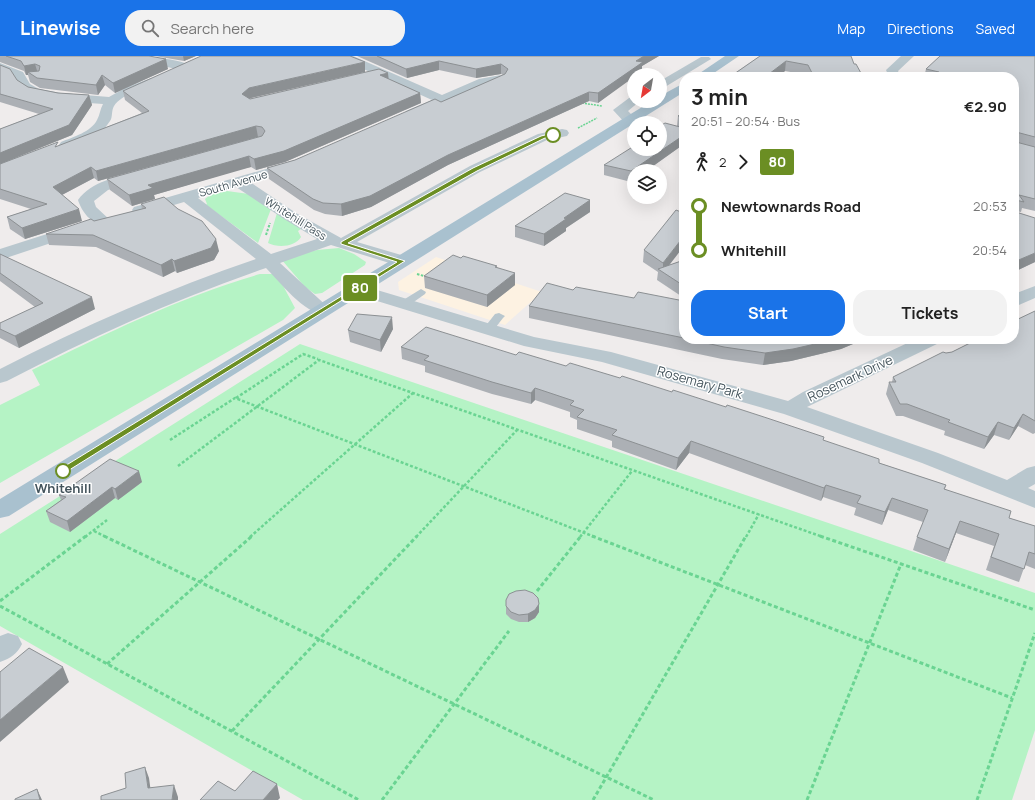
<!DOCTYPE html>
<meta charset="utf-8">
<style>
body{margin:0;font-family:Manrope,sans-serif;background:#f2f2f2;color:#222;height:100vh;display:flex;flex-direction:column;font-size:15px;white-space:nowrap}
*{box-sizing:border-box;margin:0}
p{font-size:13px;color:#767676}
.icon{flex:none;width:22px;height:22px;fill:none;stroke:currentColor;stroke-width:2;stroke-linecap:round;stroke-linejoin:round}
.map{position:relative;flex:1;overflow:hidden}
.panel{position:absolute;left:679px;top:16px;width:340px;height:272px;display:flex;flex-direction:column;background:#fff;border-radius:16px;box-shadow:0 4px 16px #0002}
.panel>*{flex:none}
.badge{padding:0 8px;border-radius:3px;font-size:14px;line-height:26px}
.needle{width:26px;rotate:211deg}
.fabs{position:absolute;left:627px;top:12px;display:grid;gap:8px}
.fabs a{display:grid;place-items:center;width:40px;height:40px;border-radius:50%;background:#fff;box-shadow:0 4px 16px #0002;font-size:20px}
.map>.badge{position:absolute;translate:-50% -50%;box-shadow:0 0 0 2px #fff}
.legs{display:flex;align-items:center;gap:6px;height:44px;padding:0 12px;font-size:13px}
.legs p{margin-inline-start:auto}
.overview{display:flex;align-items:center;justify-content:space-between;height:68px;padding:0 12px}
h1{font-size:22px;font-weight:700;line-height:30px}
.cta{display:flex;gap:8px;margin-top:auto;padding:8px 12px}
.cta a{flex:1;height:46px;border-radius:16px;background:#1a73e8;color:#fff;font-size:16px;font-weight:700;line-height:46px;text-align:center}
.cta a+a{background:#f2f2f2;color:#222}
ul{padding:0 12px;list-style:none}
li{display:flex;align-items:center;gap:14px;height:44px;font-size:15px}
li i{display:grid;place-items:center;width:6px;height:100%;margin:0 5px;background:currentColor}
li i::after{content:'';width:10px;height:10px;margin:-5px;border:3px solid;border-radius:50%;background:#fff}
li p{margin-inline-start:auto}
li:first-child i{background:linear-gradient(#0000 50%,currentColor 0)}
li:last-child i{background:linear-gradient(currentColor 50%,#0000 0)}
header{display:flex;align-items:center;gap:24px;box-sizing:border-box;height:56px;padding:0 20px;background:#1a73e8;color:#fff}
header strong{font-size:19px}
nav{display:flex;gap:22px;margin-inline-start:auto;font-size:14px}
.search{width:280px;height:36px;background:#f2f2f2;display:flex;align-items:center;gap:10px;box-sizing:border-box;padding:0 14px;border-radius:16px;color:#767676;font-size:15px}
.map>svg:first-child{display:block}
</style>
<header>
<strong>Linewise</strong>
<div class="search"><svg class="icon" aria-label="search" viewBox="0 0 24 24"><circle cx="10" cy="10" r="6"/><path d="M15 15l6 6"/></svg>Search here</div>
<nav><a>Map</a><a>Directions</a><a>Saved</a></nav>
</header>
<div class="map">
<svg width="1035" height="744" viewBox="0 0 1035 744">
<rect width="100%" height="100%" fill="#efecec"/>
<!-- commercial -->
<path fill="#fdf2e2" d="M436,201L542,236L505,269L399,234L398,226Z"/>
<!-- green -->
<path fill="#b5f3c5" d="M227,135L249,138L271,153L258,187L206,149L207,148L205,143L210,139Z
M277,157L301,173L298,175L301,181C295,191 278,192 268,187Z
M339,192L354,198L366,206L365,209L322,237L315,238L305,231L281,203L317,194Z
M260,218H273L280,224L295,252L283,264L0,427V349L40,329L32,314C107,277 180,241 260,218Z
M300,288L1035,537V674L1012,744H303L0,570V478Z"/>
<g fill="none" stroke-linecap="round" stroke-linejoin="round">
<!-- path-far3 -->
<path stroke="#6ad492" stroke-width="1.5" stroke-dasharray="2 1" stroke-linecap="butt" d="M582,47L602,50
M578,72L597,62"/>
<!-- path-far2 -->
<path stroke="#6ad492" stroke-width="2" stroke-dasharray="2.5 1.5" stroke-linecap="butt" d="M266,179L270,167
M417,218L424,220"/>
<!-- path-far1 -->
<path stroke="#6ad492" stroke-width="2.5" stroke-dasharray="3 2" stroke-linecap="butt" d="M236,342L303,298L318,303
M170,384L235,342L595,481
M178,410L319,304L823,481
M94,475L106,481
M85,481L107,464
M250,481L413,337
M416,481L517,374
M580,481L632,415
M746,481L759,458"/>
<!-- path -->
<path stroke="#6ad492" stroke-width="3" stroke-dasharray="4 2.5" stroke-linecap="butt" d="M104,480L654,744
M592,480L1012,642
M820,480L1035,554
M537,535L581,480
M0,545L86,480
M0,550L359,744
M107,608L252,480
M232,675L417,480
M382,744L509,575
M593,744L746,480
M807,744L901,508
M977,744L1035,577"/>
<!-- lane -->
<path fill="#b9c7ce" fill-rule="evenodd" d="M421,233L426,236L425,238L408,250H400L399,248L400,246Z
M499,257L505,260L503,262L492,276H484L482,274L484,272L495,258Z"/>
<!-- street -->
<path fill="#b9c7ce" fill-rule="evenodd" d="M123,0C135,0 185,2 192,11L186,15L129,3Z
M337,0H353L442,39L479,23L501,19L507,23L505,26L486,29L411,62L404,58L406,55L432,44L339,2Z
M901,0H914L898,15L901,21H889L886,14Z
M701,1H709L711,3L660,34V25Z
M0,7L23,16L30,28L39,33L61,37L109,41L125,32L151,22L157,26L155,29C143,33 122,38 114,50C111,55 113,61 110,65C101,80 83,89 66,93L61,92L59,89L61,86C73,81 91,76 97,64C100,59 100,53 103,48L61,45L31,39L21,33L14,21L0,15Z
M634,41V45H640L628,55L635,62L647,64L649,67H634V70L626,68L613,54L629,42Z
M562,73L567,74L569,77L567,80L547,84L480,116L357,186L408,201L411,205L408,209L402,210L396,209L331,189L280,207L331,254L329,258C308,263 280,226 266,212C176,243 91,281 7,325L0,327V313C83,270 168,233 256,203L184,146L140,159L134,157L132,154L134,151L297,104L302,105L304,108L302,111L250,126L296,157L341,182L470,110L538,78ZM236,131L284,163L317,183L271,198L198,142Z
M138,116L143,117L145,120L143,123L108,134L94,145L96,151L111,165L109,168C94,172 82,157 78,144C92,125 117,121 138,116Z
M75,169L81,171L83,174L81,177L0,204V193Z
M357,228L534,281L611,296L788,345L803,336L916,283H942L939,287L807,351L938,397L1007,424L1027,412L1035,410V428L1028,432L1035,435V452L922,407L784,358L602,306L524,290L351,237L348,233L351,229Z
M1035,230V242L1014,251V238Z
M8,577L18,580L22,588C17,598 11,602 0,606V580Z"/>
<!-- primary -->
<path fill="#a9c1cf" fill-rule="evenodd" d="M725,0H739L708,21H694Z
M684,27V36L9,460L0,462V443L652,45H660V40Z"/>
</g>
<!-- wall -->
<path fill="#acb0b5" d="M0,0H149L168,13L115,37L105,29L98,39L40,32L30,26L28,19H26L24,15L0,6Z
M155,0H196L184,5Z
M357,0H659L642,10V15L636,19H634L598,47L589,45L448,109L371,151L342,160L325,158L314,154L269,123L267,112L295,104L441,46L503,19L501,18L476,22L439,14L407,22Z
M760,0L854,8L862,19L868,21H808L807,19L785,15L777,21H734V18Z
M1035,0V155L1022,152L1021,156L1016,155L1035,206L1014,216V21H924L926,13Z
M0,9L17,24L28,31L58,37L89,39L92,49L72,79L15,102L59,90L142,57L125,44L123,35L365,16L251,42L249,43L388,17V23L420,37L421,47L285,106L256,114L251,111L241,113L154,139L155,143L132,150L110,134L107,123L259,81H258L98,125L94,122L62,139L82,165L25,183L10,173L7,161L31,153L0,143V73L39,58L0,46Z
M684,56V88L631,126L604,119V109L660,93L681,71L677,70L678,60Z
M590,144V156L566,172V175L544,190L515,181V170Z
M141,148L219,195L214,204L177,217L175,215L163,221L96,191L49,189L46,178L142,153Z
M644,194L670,209L684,204V242L657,224L658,216L643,206Z
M0,198L95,253L19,292L0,282V267L35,251L0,225Z
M497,211L515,229L487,251L425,232L424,220Z
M573,234L634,242L684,245V283H865L841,293L791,305L763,309L722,303L529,262V250Z
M1035,255V377L1033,378L1018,370L1009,384L994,379L984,393L944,379L945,375L903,360H896L886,338L889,326H892L893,321L946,297L952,296Z
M393,273L381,296L350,286L348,274Z
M401,291L516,299L566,310L824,385L879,407L946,429L945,433L1009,462L1035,470V513L1025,509L1019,526L986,514L994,490L956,477L945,506L913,494L917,481L923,466L888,454L882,469L854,459L856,452L823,441L821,445L689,397L676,414L612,391V385L577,373V364L570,361V356L535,344L531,348L492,338L425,316V310L402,303Z
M142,426L118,444L115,442L70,476L50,466L46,455L61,444L59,439Z
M506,544L539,556L535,562L528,566H519L511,563L506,558Z"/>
<!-- shaded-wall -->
<path fill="#8c9093" d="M183,0H196L184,5Z
M644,0H659L642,10V15L636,19H634V21L598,47V37L636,5Z
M166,3L168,13L115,37L113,27Z
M439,5V14L407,22L406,13Z
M786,5L785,15L777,21H765Z
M365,6V16L251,42L244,47L242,38L249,32Z
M35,8L38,18L28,16V19H26L24,10Z
M501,8V18L476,22V13Z
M388,17L389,26L380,19Z
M102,19L105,29L98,39L96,29Z
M589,36V45L448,109L371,151L342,160L341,148L448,99Z
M420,37L421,47L285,106L256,114L254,103Z
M89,39L92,49L72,79L0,108V97Z
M256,70L258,81L98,125L96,115Z
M684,79V88L646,115H634V124L631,126V115Z
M249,100L251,111L154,139L155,143L132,150L129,139L148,129Z
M91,111L94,122L56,142L53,131Z
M590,144V156L566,172V175L544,190V178L564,162Z
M79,153L82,165L25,183L22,172Z
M684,180V190L664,216L663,215V207Z
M216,183L219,195L214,204L177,217L174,205Z
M1035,197V206L1014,216V206Z
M172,203L175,215L163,221L161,209Z
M515,217V229L487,251V239Z
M92,241L95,253L19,292L15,280Z
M392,261L393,273L381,296L380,284Z
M837,283H865L841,293L791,305L763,309L765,297Z
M535,332V344L531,348V337Z
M1023,358L1018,370L1009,384L1014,372Z
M998,366L994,379L984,393L988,381Z
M691,385L689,397L676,414L678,402Z
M139,415L142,426L118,444L115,433Z
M826,429L823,441L821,445L824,432Z
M112,431L115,442L70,476L67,465Z
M892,442L888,454L882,469L885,456Z
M960,465L956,477L945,506L949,493Z
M539,548V556L535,562L528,566V558Z
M63,611L69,626L0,686V664Z
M145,711L149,722L152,744L148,732Z
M277,728L280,742L278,744H263Z
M174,729L178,741V744H172Z
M37,733L42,744H40Z"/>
<!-- building -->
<path fill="#c8cdd2" stroke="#8c9093" d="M6,0H149L166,3L113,27L102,19L96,29L37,22L28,16L39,15L40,10L35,8L24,10L21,5Z
M201,0H350L365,6L249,32L242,38L250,43L379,13L388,17L380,19L420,37L284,95L254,103L249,100L239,103L148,129L153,132L129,139L107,123L262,80L265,75L262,71L256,70L96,115L91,111L53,131L79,153L22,172L7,161L47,148L0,133V108L58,86L55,91L149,55L123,35Z
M377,0H644L636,5L643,6L598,37L589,36L448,99L370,140L341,148L323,147L313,143L267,112L295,104L435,43L441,46L505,18L508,13L501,8L476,13L439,5L406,13Z
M760,0H851L854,8H856L862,19H867L868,21H814L808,9L786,5L765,21H751L734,18Z
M940,0H1035V81L1016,76V86L1035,91V143L1019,139L1024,146L1016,144V156L1035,162V197L1014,206V21H933L939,16L926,13Z
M0,9L10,13L17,24L28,31L58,37L89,39L69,69L0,97V73L53,53L0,38Z
M684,56V61L678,60Z
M665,67L684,72V79L631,115L604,109L634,90V93H660V70Z
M565,137L590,144L564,162L566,163L544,178L515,170Z
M164,141L178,153L202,165L216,183L211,192L174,205L172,203L161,209L93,179L46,178L91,163L94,165L146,152L141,148Z
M676,154L681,156L684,154V180L663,207L644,194Z
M0,198L92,241L15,280L0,273V267L43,247L0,217Z
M453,199L461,202L463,200L497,210L495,211L515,217L487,239L424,220Z
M684,204V230L658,213Z
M547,227L573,234L576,231L634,242L638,236L684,245V282L529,250Z
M1035,255V365L1023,358L1014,372L998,366L988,381L948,366L950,364L907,348H900L889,326H896L893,321L943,296L946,297L952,296L978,283H1014V265Z
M357,258L392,261L380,284L348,274Z
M426,271L516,299L519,296L566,310L570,307L620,322L622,320L672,336L673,334L726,351L727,349L767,362L824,381L823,384L879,403V407L946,429L944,433L1011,455L1009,462L1035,470V498L1029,496L1024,513L991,501L999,478L960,465L949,493L917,481L928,454L892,442L885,456L857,447L861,440L826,429L824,432L691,385L678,402L612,379L617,374L577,361L584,354L570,349L574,345L535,332L531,337L492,326L424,304L429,300L401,291Z
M688,283H837L793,293L765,297L724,291Z
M110,403L139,415L115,433L112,431L67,465L46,455L66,441L59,439Z
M525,534L533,537L538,542L539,548L535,554L528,558L519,559L511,556L506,550V544L509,538L516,535Z
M29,592L63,611L0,664V616Z
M145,711L148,732L174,729L172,744H101V740L126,732L125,717Z
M253,715L277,728L263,744H200L218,725L235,735Z
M37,733L40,744H15V743Z"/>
<!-- line-1 -->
<path fill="#6b8e23" stroke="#fff" d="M553,77L554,80L545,82L477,115L348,187L405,205L66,416H60V413L397,206L341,188V186L473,112L541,80Z"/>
<!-- markers -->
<g fill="#fff" stroke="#6b8e23" stroke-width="2">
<circle cx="553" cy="79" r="7"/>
<circle cx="63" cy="415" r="7"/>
</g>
<g text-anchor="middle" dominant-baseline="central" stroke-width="3" stroke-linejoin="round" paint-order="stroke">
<!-- far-street labels -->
<g font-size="11" fill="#43535b" stroke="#fff">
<text transform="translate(233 127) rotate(-16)">South Avenue</text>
<text transform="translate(296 162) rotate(32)">Whitehill Pass</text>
</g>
<!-- street labels -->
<g font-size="13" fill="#43535b" stroke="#fff">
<text transform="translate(850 322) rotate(-25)">Rosemark Drive</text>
<text transform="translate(700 326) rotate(16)">Rosemary Park</text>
</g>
<!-- stop labels -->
<g font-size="13" font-weight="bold" fill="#43535b" stroke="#fff">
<text x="63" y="432">Whitehill</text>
</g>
</g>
</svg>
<div class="fabs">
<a><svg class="needle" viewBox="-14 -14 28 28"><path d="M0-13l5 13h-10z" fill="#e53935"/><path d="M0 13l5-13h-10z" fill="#767676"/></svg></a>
<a><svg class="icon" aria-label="locate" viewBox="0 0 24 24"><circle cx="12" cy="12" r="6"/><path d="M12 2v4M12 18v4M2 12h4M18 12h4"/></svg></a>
<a><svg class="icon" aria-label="layers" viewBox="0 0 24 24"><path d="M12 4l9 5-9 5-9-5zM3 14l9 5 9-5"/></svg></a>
</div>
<b class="badge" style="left:360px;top:232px;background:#6b8e23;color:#fff">80</b>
<section class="panel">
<div class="overview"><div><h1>3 min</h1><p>20:51 – 20:54 · Bus</p></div><b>€2.90</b></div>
<div class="legs"><svg class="icon" aria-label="walk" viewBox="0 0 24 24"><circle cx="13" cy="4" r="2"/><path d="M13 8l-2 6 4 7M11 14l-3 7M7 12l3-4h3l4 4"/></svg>2<svg class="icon" aria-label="forward" viewBox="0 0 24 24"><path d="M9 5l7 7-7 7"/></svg><b class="badge" style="background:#6b8e23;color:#fff">80</b></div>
<ul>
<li><i style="color:#6b8e23"></i><b>Newtownards Road</b><p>20:53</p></li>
<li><i style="color:#6b8e23"></i><b>Whitehill</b><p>20:54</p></li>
</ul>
<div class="cta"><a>Start</a><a>Tickets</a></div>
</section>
</div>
